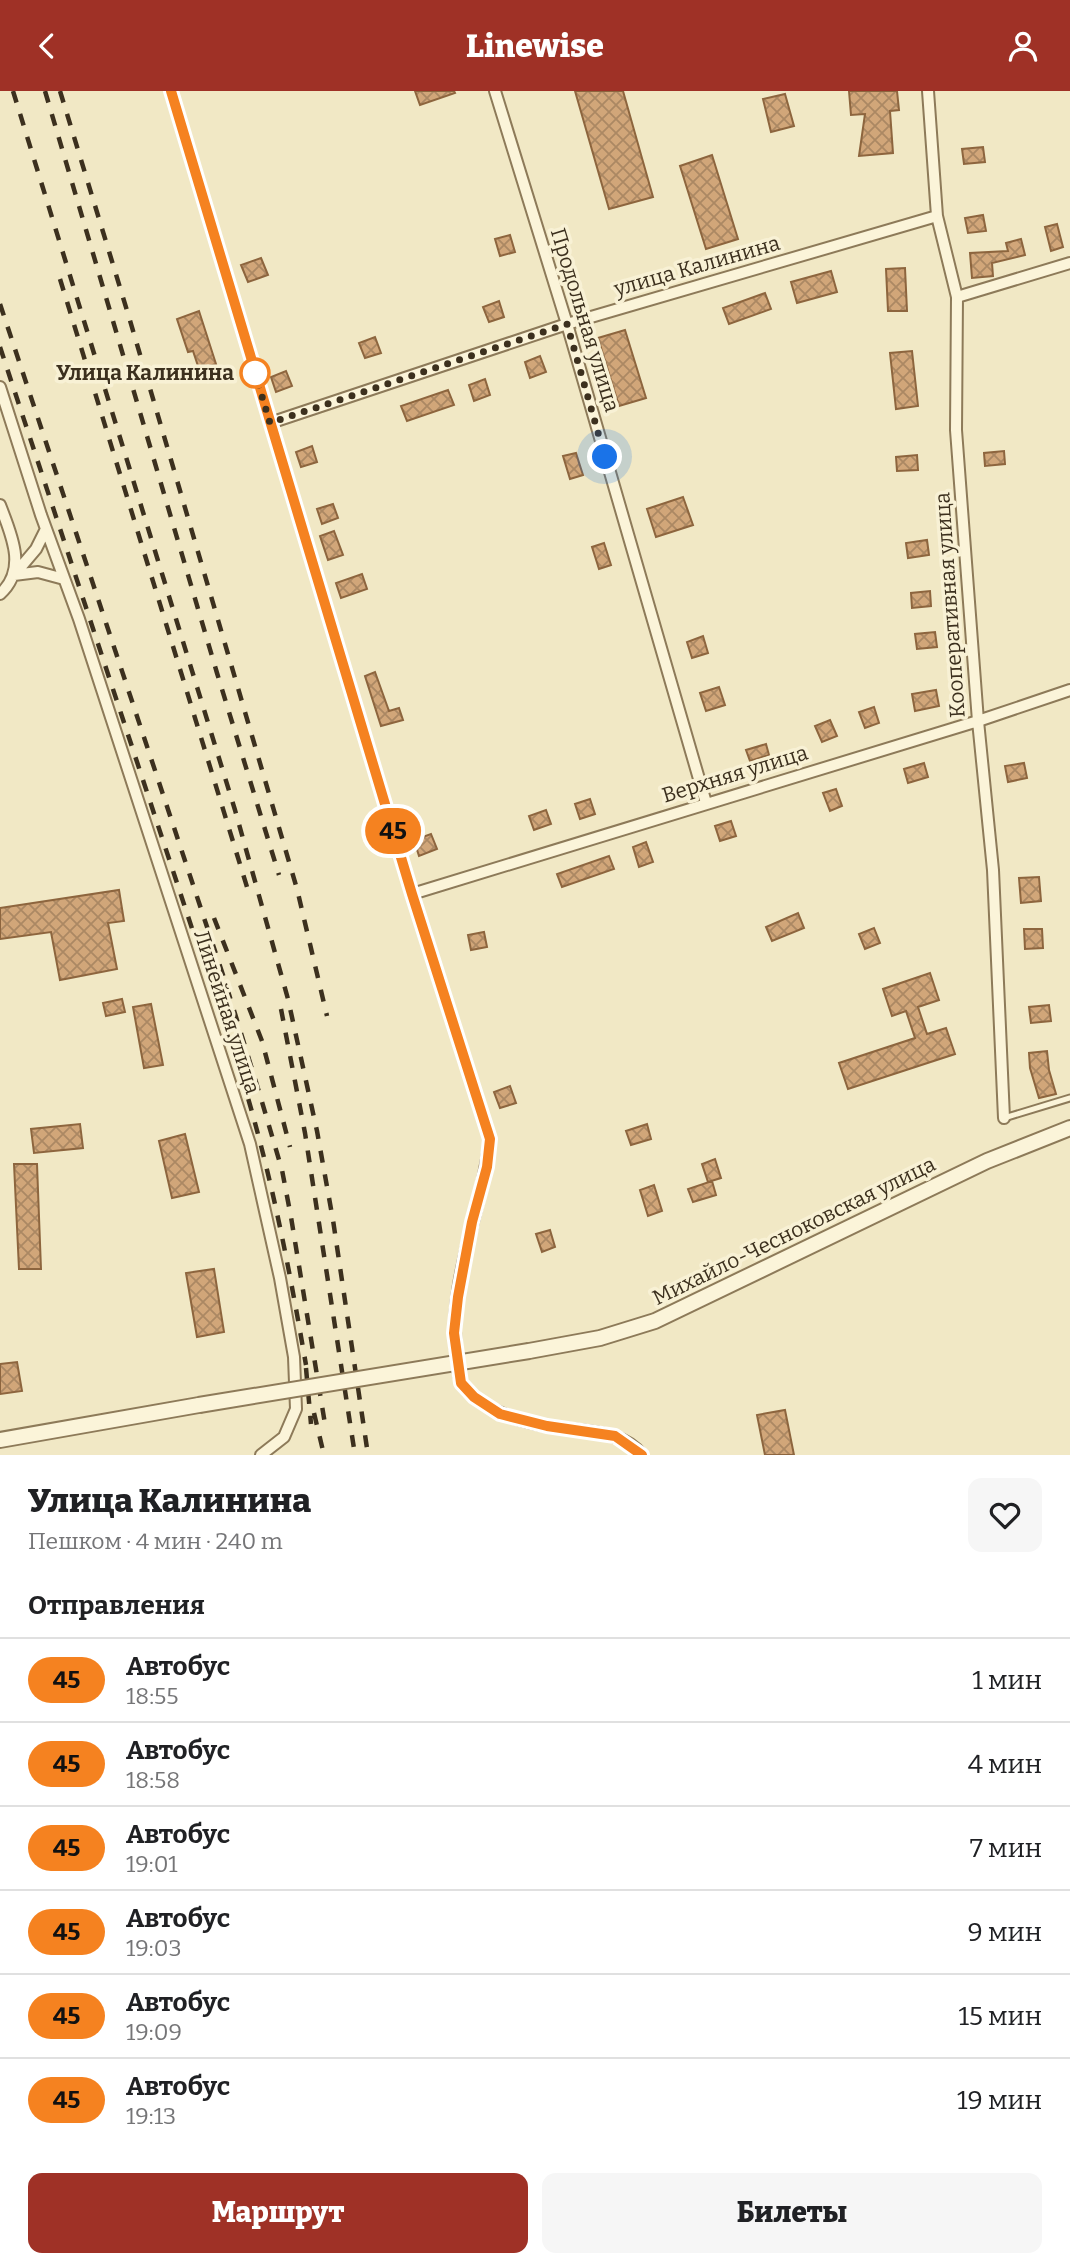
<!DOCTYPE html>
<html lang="ru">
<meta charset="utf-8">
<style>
body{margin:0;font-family:Bitter,serif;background:#f6f6f6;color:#202124;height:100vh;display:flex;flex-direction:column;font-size:26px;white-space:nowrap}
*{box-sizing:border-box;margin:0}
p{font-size:23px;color:#757577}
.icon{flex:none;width:38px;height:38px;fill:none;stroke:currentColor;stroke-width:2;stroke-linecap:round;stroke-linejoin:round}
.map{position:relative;height:1364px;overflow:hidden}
.details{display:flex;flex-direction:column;background:#fff;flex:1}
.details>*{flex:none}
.badge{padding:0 14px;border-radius:23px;font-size:24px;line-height:46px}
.you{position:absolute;width:35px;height:35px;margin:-18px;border:5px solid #fff;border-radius:50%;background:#1a73e8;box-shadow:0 0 0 10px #1a73e833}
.map>.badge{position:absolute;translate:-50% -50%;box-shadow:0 0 0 4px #fff}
h2{padding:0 28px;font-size:26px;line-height:63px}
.round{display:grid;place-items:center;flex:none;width:74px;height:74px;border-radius:14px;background:#f6f6f6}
.head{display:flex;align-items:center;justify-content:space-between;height:119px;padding:0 28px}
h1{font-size:33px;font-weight:800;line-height:52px}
.cta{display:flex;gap:14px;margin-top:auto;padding:14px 28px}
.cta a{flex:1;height:80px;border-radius:14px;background:#9f3126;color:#fff;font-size:28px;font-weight:800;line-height:80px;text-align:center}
.cta a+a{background:#f6f6f6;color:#202124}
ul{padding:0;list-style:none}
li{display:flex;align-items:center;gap:21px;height:84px;padding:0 28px;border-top:2px solid #e0e0e0}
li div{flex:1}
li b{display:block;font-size:26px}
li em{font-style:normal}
li .badge{min-width:77px;font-weight:700;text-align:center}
header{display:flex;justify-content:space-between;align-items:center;height:91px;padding:0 28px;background:#9f3126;color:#fff;font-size:32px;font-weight:800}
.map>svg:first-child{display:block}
</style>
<header><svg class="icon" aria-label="back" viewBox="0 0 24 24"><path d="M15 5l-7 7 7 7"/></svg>Linewise<svg class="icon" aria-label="person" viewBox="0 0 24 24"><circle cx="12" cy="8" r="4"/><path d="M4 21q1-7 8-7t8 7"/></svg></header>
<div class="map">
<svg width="1070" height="1364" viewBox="0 0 1070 1364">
<defs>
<pattern id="building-cross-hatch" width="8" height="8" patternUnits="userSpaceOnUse" patternTransform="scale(1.75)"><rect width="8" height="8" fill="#d1a679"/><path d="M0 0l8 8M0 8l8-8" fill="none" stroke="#ab8863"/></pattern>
</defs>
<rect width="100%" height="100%" fill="#f1e8c5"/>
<!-- building -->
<path fill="url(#building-cross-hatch)" stroke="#8d653e" stroke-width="2" d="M415,0H454L455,2L420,14Z
M575,0H623L653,106L609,118Z
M849,0H897L899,19L890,20L893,62L859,65L865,23L851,24Z
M785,3L794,35L771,41L763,8Z
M983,56L985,71L964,73L962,58Z
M712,64L738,148L706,158L680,75Z
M983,124L986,140L968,142L965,127Z
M1057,133L1063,156L1051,160L1045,136Z
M510,144L515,161L500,165L495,148Z
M1021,148L1025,164L992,172L993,185L972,187L970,162L1008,160L1006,152Z
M261,167L268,184L248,191L241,174Z
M905,177L907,220H888L886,178Z
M831,180L837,201L797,212L791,191Z
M765,202L771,218L729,233L723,217Z
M499,210L504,226L489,231L483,216Z
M199,220L216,273L199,278L193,260L188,261L177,228Z
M625,239L646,307L619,315L598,247Z
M375,246L381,262L365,267L359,252Z
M912,260L918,315L896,318L890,262Z
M540,265L546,281L530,287L525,271Z
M286,280L292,295L276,301L271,286Z
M485,288L490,304L474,310L469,294Z
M448,299L454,314L407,330L401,315Z
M312,355L317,371L301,376L296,361Z
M1004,360L1005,373L985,375L984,362Z
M576,362L583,384L570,388L563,365Z
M917,364L918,379L897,380L896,366Z
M683,406L693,434L656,446L647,418Z
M333,413L338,427L322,433L317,418Z
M334,440L343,464L328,469L320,445Z
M927,449L929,464L908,467L906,452Z
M604,452L611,474L599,478L592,456Z
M362,483L367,498L341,507L336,492Z
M930,500L931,515L912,517L911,502Z
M935,541L937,556L917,558L915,543Z
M703,545L708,562L692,567L687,551Z
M375,581L389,620L399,617L403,629L381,635L365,585Z
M719,596L725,614L706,620L700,602Z
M936,599L939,615L915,620L912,603Z
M874,616L879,632L865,637L859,621Z
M830,629L837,645L822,651L815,635Z
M766,653L769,664L750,670L746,659Z
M924,672L928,686L908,692L904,678Z
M1024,672L1027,687L1008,691L1005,675Z
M836,698L842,715L830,720L823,702Z
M590,708L595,723L580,728L575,713Z
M546,719L551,733L534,739L529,725Z
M731,730L736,745L720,750L715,735Z
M431,743L437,758L419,765L414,749Z
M646,751L653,771L639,776L633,756Z
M609,765L614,778L562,796L557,783Z
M1039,786L1041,810L1021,812L1019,787Z
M119,799L124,830L108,832L117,878L60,889L51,841L0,848V817Z
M798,822L804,837L772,850L766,836Z
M874,837L880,852L865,858L859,843Z
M1024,838H1042L1043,857L1025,858Z
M484,841L487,856L471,859L468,844Z
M930,882L939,909L918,916L927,943L946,937L955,963L848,998L839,972L915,947L906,920L892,925L883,898Z
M122,908L125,921L106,925L103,912Z
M151,913L163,974L144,977L133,916Z
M1049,914L1051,930L1031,932L1029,916Z
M1047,960L1049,979L1056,1003L1039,1007L1030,977L1029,962Z
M510,995L516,1012L500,1017L494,1001Z
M80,1033L83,1057L34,1062L31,1038Z
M647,1033L651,1048L631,1054L626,1040Z
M185,1043L199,1101L172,1107L159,1050Z
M715,1068L721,1087L708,1091L702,1073Z
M14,1073H37L41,1178H19Z
M712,1090L716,1104L693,1111L688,1098Z
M654,1094L662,1120L648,1125L640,1099Z
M550,1139L555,1156L542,1161L536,1143Z
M214,1178L224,1241L197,1246L186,1182Z
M17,1271L22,1300L0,1303V1273Z
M785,1319L794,1364H765L757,1324Z"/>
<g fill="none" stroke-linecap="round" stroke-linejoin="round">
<!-- service casing -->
<g stroke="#8d7a59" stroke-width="9">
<path id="service" d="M1004,1027L1070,1007"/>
</g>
<!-- minor casing -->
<g stroke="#8d7a59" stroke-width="14">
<path id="minor" d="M171,0L412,803L490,1048C482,1121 446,1194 457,1268C458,1275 458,1283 461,1290C464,1299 475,1307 483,1312C502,1325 524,1331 547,1335C578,1341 621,1337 642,1364
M495,0L567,233L706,712
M928,0L937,125L957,206L956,339L978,630L993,779L1004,1027
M957,206L1070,172
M0,296L41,424L79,528L250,1053L280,1187L294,1266L296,1318L284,1346L261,1364
M270,332L567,233L937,125
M0,414C11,443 28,478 0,503
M14,484L36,458L46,438
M14,484L38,481L64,488
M412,803L978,630L1070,599"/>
</g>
<!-- tertiary casing -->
<g stroke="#8d7a59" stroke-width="18">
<path id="tertiary" d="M529,1260L600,1247L655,1230L987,1070L1070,1037
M0,1349L199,1314"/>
</g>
<!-- service -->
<use href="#service" stroke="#fbf4d9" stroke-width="5"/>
<!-- minor -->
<use href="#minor" stroke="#fbf4d9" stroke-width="10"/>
<!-- tertiary -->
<use href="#tertiary" stroke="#fbf4d9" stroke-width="14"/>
<!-- rail -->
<path stroke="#3c301e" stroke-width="4.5" stroke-dasharray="12 12" stroke-linecap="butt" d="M13,0L235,719L288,908L317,1040L333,1129L368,1364
M45,0L217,582L279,784
M60,0L129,226L297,798L327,925
M60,188L247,796
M0,213L224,887L260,1004L282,1079L291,1126L325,1333
M0,256L248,1007C274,1097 290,1182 306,1274
M214,827L262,950L290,1056
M281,918L305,1042L355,1364
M306,1277L311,1333
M314,1322L324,1364"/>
<!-- tertiary-bridge casing -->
<g stroke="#8d7a59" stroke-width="18" stroke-linecap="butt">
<path id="tertiary-bridge" d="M199,1314L529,1260"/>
</g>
<!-- tertiary-bridge -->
<use href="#tertiary-bridge" stroke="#fbf4d9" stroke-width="14"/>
</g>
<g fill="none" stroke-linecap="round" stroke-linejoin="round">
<!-- line casing -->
<g stroke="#fff" stroke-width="16">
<path id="line" d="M171,0L412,803L490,1048L487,1076L472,1131L458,1206L454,1242L461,1292L474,1306L500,1323L547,1335L615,1345L642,1364"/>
</g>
<!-- line -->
<use href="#line" stroke="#f58220" stroke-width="10"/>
<!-- walk -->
<path stroke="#3c301e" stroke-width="7" stroke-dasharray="0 12.6" d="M255,282L270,332L567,233L605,366"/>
</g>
<!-- markers -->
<circle fill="#fff" stroke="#f58220" stroke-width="3.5" cx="255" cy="282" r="14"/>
<g text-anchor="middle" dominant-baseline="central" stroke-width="7" stroke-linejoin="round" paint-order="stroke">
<!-- street labels -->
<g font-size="21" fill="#3c301e" stroke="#f8f1d5">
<text transform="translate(697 175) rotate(-16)">улица Калинина</text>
<text transform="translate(585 229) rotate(73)">Продольная улица</text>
<text transform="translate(950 514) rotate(-94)">Кооперативная улица</text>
<text transform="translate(735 683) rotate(-17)">Верхняя улица</text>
<text transform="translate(227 921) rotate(72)">Линейная улица</text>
<text transform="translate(794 1140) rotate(-26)">Михайло-Чесноковская улица</text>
</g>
<!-- stop labels -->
<g font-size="21" font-weight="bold" fill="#3c301e" stroke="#f8f1d5" text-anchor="end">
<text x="234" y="282">Улица Калинина</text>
</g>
</g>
</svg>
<div class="you" style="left:605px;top:366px"></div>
<b class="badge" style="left:393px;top:740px;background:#f58220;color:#111">45</b>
</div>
<section class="details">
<div class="head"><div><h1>Улица Калинина</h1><p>Пешком · 4 мин · 240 m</p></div><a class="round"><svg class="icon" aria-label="heart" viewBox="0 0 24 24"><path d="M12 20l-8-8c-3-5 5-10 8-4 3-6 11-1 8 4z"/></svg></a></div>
<h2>Отправления</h2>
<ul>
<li><span class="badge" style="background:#f58220;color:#111">45</span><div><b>Автобус</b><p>18:55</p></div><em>1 мин</em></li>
<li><span class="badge" style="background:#f58220;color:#111">45</span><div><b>Автобус</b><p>18:58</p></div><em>4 мин</em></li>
<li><span class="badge" style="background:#f58220;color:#111">45</span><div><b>Автобус</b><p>19:01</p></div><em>7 мин</em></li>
<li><span class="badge" style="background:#f58220;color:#111">45</span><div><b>Автобус</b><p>19:03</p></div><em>9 мин</em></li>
<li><span class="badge" style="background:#f58220;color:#111">45</span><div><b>Автобус</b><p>19:09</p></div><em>15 мин</em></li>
<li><span class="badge" style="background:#f58220;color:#111">45</span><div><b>Автобус</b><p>19:13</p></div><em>19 мин</em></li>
</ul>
<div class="cta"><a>Маршрут</a><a>Билеты</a></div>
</section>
